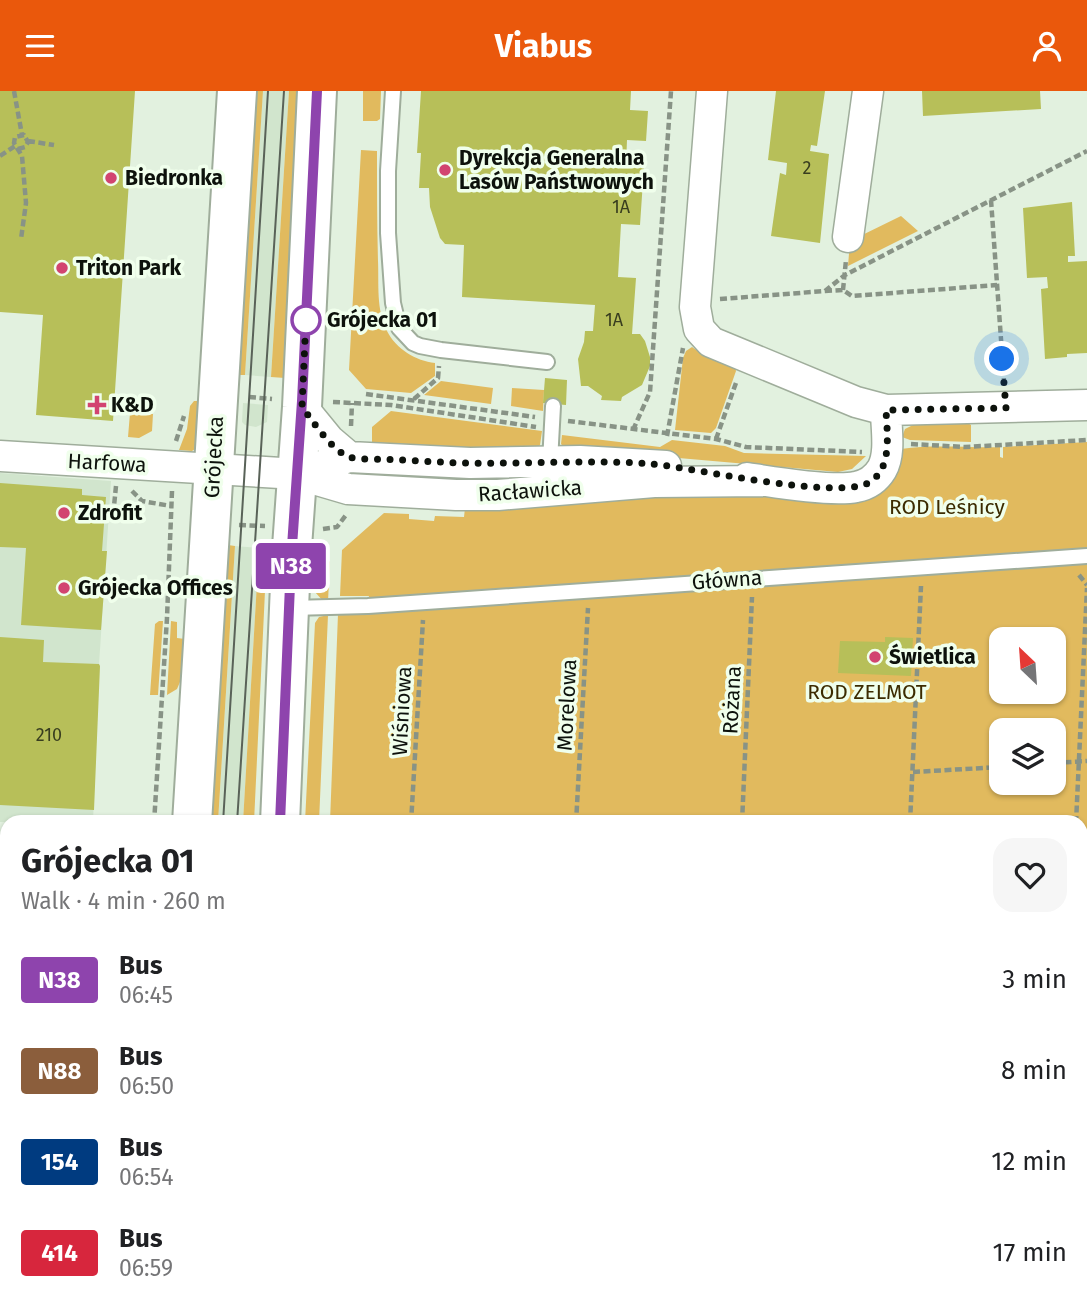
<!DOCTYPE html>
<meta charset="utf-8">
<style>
body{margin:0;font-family:"Fira Sans",sans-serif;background:#f6f6f6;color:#202124;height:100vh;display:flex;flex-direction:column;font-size:26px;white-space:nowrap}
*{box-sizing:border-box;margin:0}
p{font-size:23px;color:#757577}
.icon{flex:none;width:38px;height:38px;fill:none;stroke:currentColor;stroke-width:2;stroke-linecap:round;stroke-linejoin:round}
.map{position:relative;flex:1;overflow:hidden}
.panel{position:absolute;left:0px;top:724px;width:1088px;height:499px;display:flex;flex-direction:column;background:#fff;border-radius:21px 21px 0 0;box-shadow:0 2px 5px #0004}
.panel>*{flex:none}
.badge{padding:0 14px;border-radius:5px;font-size:24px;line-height:46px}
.needle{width:46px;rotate:335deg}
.buttons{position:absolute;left:989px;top:536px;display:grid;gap:14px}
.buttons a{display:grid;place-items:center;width:77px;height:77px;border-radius:14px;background:#fff;box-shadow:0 2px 5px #0004;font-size:35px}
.you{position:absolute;width:35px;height:35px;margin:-18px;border:5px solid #fff;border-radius:50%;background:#1a73e8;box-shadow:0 0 0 10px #1a73e833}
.map>.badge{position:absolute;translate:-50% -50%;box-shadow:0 0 0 4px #fff}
.round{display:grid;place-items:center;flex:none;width:74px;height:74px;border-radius:21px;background:#f6f6f6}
.head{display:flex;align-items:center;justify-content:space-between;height:119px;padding:0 21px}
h1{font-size:33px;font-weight:700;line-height:52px}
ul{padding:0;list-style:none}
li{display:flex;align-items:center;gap:21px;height:91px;padding:0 21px}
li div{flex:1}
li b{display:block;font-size:26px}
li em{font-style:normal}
li .badge{min-width:77px;font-weight:700;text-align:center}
header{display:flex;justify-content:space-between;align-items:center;height:91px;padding:0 21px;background:#ea580c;color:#fff;font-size:32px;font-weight:700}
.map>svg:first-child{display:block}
</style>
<header><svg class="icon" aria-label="menu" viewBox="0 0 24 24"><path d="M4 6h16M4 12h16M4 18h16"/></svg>Viabus<svg class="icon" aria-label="person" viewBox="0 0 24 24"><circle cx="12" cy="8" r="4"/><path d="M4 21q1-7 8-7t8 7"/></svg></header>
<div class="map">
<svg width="1087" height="1222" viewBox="0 0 1087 1222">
<rect width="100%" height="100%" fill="#e2f1df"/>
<!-- built -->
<path fill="#d1e5cd" d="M263,0H289L271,286L245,284Z
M243,312L268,314L267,331L256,336L245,334L242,331Z
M0,382L111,390L99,574L93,731H0Z
M235,455L259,457L243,731L218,732Z"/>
<!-- green -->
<path fill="#e1ba5e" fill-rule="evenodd" d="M257,0H263L245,284H238Z
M289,0H299L285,287L271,286Z
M363,0H381L380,28L377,30H363Z
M361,59L377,60C377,97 377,133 378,170C379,193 376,219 387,240C396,258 416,270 435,272V285L411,302L366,298L349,279Z
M901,125L918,140L848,175L850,150Z
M692,256L702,263L735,276L736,280L716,337L711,342L675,339L683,267L686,260Z
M441,290L493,297L491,313L424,304Z
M512,297L544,299L543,320L511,315Z
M194,310H198L195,358L192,360L179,359L187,338L190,315Z
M391,320L542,340L540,354L536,359L492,360L372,354V336Z
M130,322L153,323L152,340L139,347L128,346Z
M968,332L971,334V351L910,349L902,346L905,338L913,334Z
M562,344L660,356L672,349L725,355L744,362L866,365L852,378L838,381L565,357L561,353Z
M1087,351V1222H299L300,1216H1082V732L330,731L338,523H367L369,505H340L342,459L384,422L409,423V428L434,430L435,425L464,426L465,417L727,399L862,411C889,403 898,382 901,358C934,353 967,357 1000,356V366L1003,367V356ZM1001,548H1054V600H1001ZM1001,639H1054V691H1001Z
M228,454L235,455L218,731L210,732Z
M259,457L267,458L254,731H243Z
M317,459L320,460L330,471L328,510H323L315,501Z
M328,524L319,731H305L315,532L319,526Z
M159,530H163L158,604H150L155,533Z
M171,530L177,531V547L185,548L180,591L177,598L167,604Z
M0,808H7V895L0,894Z"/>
<!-- building -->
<path fill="#b7bf59" d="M0,0H135L113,330L36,324L43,224L0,221Z
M421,0H631L630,19L648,20L646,50L627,49L626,74L644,75L640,134L621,133L618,186L636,187L632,243H640L645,250L650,266V275L642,294L622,306L621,310L601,309L602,305L588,295H581L578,268L584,251L585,240H593L595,214L462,206L464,154L445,153L440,147L430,116L429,97H419L421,62H417Z
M776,0H825L817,55L811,54L810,60L829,63L820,152L771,145L780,82L786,84L787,72L768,69Z
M922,0H1040L1041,18L923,25Z
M1072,111L1075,165H1068V171L1087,170V262L1067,263V266L1045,268L1041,198L1048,197L1047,186L1027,187L1023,117Z
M545,287L567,289L566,314L543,312Z
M0,392L82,398V404L106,406L102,460H107L101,539L21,534L26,457L0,456Z
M0,546L44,549L43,571L99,573L100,575L94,719L0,714Z
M885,546L913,547L911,585L838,582L840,550L885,551Z
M0,746H7L6,799H0Z
M7,1143V1191L0,1192V1144Z"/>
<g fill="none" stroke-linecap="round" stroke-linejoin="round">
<!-- service casing -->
<g stroke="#9fad9b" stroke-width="18">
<path id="service" d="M393,0L388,80V142L393,212L399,237L413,252L420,255L441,259L547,271
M550,371L553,315
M291,517L368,515L1087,465"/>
</g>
<!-- minor casing -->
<g stroke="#9fad9b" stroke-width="33">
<path id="minor" d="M712,0L695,216L699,238L711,251L856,311L886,319L1087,314
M848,146L868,0
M302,316L329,349L349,366
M0,365L297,383L348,398L456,404H498L654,391L765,390
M297,383L349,366L470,372L580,370L666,375
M747,387C773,391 832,401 856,396C867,394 876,388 882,378C891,362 886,337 886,319"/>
</g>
<!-- secondary casing -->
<g stroke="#9fad9b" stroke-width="42">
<path id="secondary" d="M192,732L237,0
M280,732L291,470L302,316L317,0
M165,1222V1216
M260,1222L261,1216"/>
</g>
<!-- path -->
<path stroke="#889386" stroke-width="4.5" stroke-dasharray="7 3.5" stroke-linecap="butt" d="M14,0L22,44
M28,50L54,54
M18,58L25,56L28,51L24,44L15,46L14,52L22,65L26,112L21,148
M0,65L15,55
M991,109L1004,290
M843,199L846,169
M825,200L843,199L852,205L997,194
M720,208L825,200L845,184L1087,60
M366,303L535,326
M249,306L272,308
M414,308L438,287L439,275
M333,311L391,314L536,336
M568,330L716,348L746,356L862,361
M351,335L352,312
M633,339L650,301L671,0
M667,345L683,257
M716,348L737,289
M176,350L184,325
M911,353L965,356L1087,349
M116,395L114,415L118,422
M132,400L142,410L171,415
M239,434L265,435
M323,438L337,436L346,424
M1079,484L1087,494
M1054,672L1087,670
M913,681L1001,676
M154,732L167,527L172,400
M411,732L423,529
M576,732L588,517
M742,732L752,506
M910,732L921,495
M1076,732L1087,497
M0,1004H7
M0,1040H7
M0,1068L7,1069
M0,1110L7,1111
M2,1192L5,1222
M127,1222V1216
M382,1222L383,1216
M548,1222L549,1216
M719,1222V1216
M883,1222V1216
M1050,1222L1051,1216"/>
<!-- service -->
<use href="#service" stroke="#fff" stroke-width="14"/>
<!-- minor -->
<use href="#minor" stroke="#fff" stroke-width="30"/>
<!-- secondary -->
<use href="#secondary" stroke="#fff" stroke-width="38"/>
<!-- tram -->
<path stroke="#596258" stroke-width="2" d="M223,732L268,0
M237,732L284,0
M194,1222V1216
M208,1222V1216"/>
</g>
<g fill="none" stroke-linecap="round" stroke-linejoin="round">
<!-- line casing -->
<g stroke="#fff" stroke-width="16">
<path id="line" d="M280,732L291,470L302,310L317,0"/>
</g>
<!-- line -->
<use href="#line" stroke="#8e44ad" stroke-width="10"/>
<!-- walk -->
<path stroke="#0d120c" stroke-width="7" stroke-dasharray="0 12.6" d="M306,229V227L302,316C313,330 331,359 349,366C358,369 391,368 402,369C436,371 469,373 503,372C553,372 603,369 652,373C695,377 836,409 868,392C893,379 887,342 886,319L1006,317L1002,268"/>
</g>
<!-- markers -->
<g fill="#d24470" stroke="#f0ffec" stroke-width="2.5">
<circle cx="445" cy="79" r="7"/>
<circle cx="111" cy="87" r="7"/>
<circle cx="62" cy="177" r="7"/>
<path d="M93.5 303.5h7v7h7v7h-7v7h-7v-7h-7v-7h7z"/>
<circle cx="64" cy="422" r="7"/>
<circle cx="64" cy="497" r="7"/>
<circle cx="875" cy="566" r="7"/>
</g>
<circle fill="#fff" stroke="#8e44ad" stroke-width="3.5" cx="306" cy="229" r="14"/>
<g text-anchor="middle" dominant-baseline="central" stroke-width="7" stroke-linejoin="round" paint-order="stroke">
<!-- number labels -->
<g font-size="18" fill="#383d1f">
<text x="807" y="77">2</text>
<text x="621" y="116">1A</text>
<text x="614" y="229">1A</text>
<text x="49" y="644">210</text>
</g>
<!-- poi labels -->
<g font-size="21" font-weight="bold" fill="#0d120c" stroke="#f0ffec" text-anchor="start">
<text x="459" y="67">Dyrekcja Generalna<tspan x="459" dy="24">Lasów Państwowych</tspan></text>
<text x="125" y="87">Biedronka</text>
<text x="76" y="177">Triton Park</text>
<text x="111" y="314">K&amp;D</text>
<text x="78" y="422">Zdrofit</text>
<text x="78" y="497">Grójecka Offices</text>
<text x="889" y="566">Świetlica</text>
</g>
<!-- stop labels -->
<g font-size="21" font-weight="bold" fill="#0d120c" stroke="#f0ffec" text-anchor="start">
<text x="327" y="229">Grójecka 01</text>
</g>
<!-- street labels -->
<g font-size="21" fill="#0d120c" stroke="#f0ffec">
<text transform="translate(214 366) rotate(-87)">Grójecka</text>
<text transform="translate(107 372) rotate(3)">Harfowa</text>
<text transform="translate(530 400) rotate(-4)">Racławicka</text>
<text transform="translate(727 489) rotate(-4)">Główna</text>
<text transform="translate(732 609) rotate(-87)">Różana</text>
<text transform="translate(567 614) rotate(-87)">Morelowa</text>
<text transform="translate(402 620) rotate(-87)">Wiśniowa</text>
</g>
<!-- park labels -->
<g font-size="21" fill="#3c2b00" stroke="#f0ffec">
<text x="947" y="416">ROD Leśnicy</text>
<text x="867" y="601">ROD ZELMOT</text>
</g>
</g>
</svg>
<div class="buttons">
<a><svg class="needle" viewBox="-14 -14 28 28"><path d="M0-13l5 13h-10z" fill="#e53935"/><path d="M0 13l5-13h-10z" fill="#757577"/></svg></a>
<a><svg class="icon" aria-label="layers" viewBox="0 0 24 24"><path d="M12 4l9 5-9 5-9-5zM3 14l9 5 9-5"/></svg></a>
</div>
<div class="you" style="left:1002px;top:268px"></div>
<b class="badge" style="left:291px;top:475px;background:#8e44ad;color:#fff">N38</b>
<section class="panel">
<div class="head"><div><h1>Grójecka 01</h1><p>Walk · 4 min · 260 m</p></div><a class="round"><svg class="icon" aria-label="heart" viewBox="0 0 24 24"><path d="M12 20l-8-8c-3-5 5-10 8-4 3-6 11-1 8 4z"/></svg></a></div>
<ul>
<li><span class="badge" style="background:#8e44ad;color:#fff">N38</span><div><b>Bus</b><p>06:45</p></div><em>3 min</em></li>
<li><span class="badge" style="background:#8b5e3c;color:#fff">N88</span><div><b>Bus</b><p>06:50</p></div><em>8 min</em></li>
<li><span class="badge" style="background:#003b80;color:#fff">154</span><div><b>Bus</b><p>06:54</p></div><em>12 min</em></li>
<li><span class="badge" style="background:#d7263d;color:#fff">414</span><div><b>Bus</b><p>06:59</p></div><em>17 min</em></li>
</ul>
</section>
</div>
